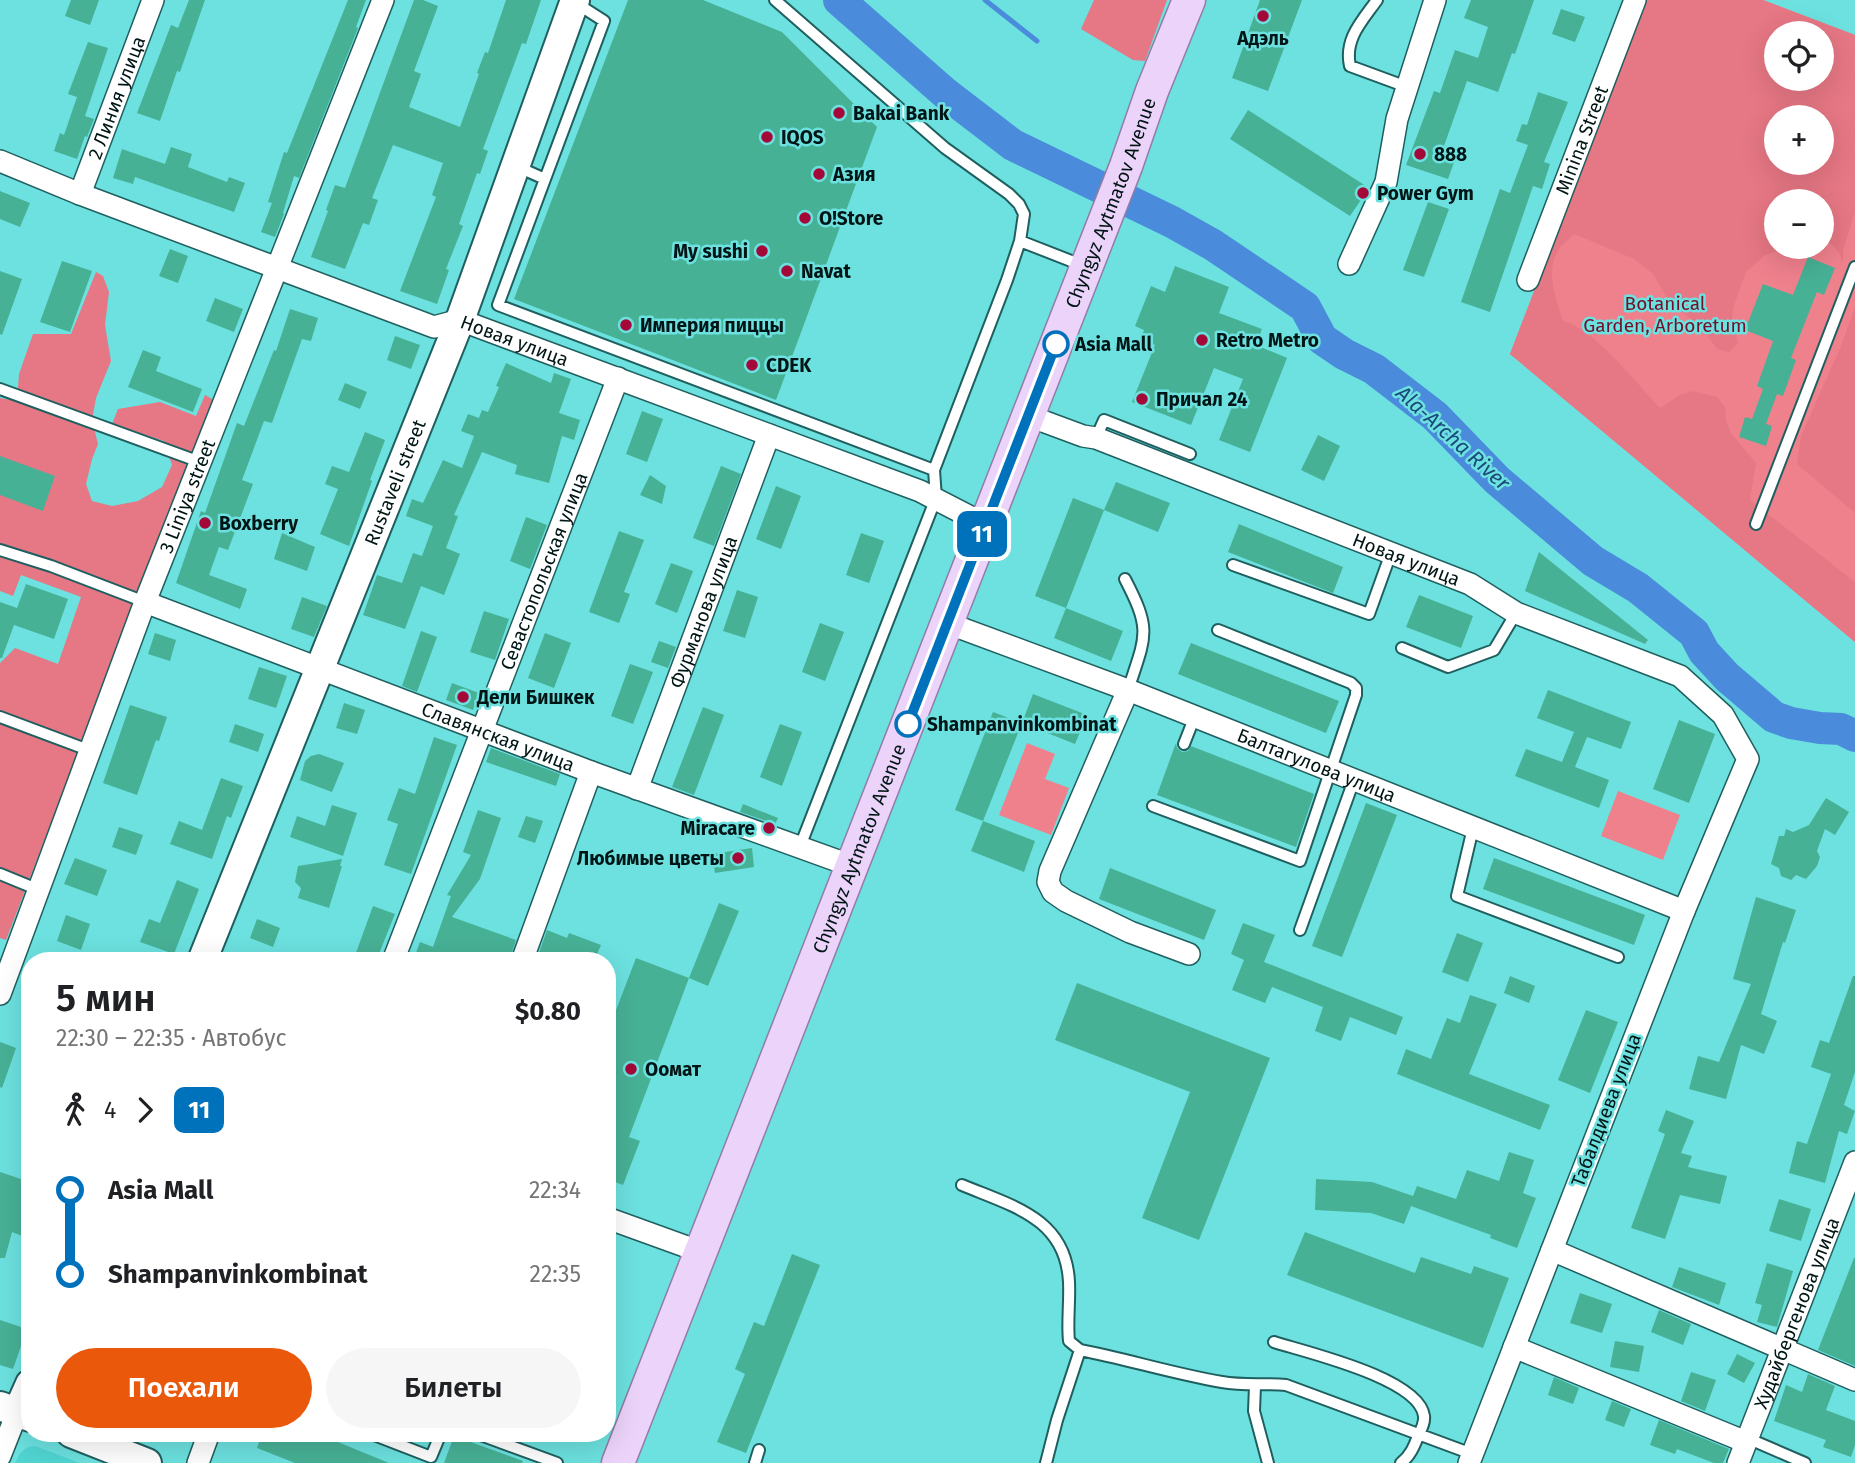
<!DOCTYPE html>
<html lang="ru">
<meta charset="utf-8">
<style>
body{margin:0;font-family:"Fira Sans",sans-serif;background:#f6f6f6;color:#202124;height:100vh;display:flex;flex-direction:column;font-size:26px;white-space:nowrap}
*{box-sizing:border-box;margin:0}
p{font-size:23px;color:#757577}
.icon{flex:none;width:38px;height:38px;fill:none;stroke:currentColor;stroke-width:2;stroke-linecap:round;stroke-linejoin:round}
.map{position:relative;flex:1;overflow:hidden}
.sheet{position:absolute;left:21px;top:952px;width:595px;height:490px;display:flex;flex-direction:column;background:#fff;border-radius:28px;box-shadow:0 7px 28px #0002}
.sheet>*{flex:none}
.badge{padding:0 14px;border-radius:10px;font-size:24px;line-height:46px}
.controls{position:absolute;left:1764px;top:21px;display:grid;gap:14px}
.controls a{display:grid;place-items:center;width:70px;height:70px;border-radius:50%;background:#fff;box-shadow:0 7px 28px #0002;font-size:35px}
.map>.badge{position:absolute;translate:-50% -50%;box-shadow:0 0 0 4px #fff}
.legs{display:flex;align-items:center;gap:10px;height:77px;padding:0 35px;font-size:23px}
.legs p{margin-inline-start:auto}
.headline{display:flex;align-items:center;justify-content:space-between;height:119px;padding:0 35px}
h1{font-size:38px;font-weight:600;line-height:52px}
.action{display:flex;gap:14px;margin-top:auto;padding:14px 35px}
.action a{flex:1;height:80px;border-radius:42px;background:#ea580c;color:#fff;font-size:28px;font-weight:600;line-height:80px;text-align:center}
.action a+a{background:#f6f6f6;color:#202124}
ul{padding:0 35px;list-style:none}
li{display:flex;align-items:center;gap:24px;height:84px;font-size:26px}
li i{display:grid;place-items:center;width:10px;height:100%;margin:0 9px;background:currentColor}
li i::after{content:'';width:18px;height:18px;margin:-9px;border:5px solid;border-radius:50%;background:#fff}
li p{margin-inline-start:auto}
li:first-child i{background:linear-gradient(#0000 50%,currentColor 0)}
li:last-child i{background:linear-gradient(currentColor 50%,#0000 0)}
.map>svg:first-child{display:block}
</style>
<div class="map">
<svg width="1855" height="1463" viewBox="0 0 1855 1463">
<rect width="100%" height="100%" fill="#6ce1df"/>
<!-- built -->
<path fill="#50d5d3" d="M35,1446L80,1463H15L20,1453L28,1447Z"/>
<!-- green -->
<path fill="#ef818d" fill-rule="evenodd" d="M1646,0H1763L1855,35V642L1510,354ZM1776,33H1822V79H1776ZM1776,117H1822V163H1776ZM1776,201H1822V247H1776Z
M1027,743L1055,754L1045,779L1069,788L1051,835L999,815Z
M1618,791L1680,815L1663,860L1601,836Z"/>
<!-- forest -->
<path fill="#e67784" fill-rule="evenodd" d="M1094,0H1167L1145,61L1133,60L1081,29Z
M1646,0H1763L1855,35V212L1843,250V262C1838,250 1834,244 1822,240V201H1776V247H1790L1765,255L1746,272L1734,305L1732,317L1738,343L1729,352L1717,349L1703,330L1667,298L1653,274L1634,259L1574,234C1569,239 1562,245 1558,250C1545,274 1556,298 1563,321C1595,329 1636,383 1660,408L1680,395L1693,391L1717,397L1725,407L1726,421L1731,433L1756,463L1750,500L1855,582V642L1510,354ZM1776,33H1822V79H1776ZM1776,117H1822V163H1776Z
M96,272L103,276L109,292L105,325L111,361L96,398L92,420L98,444L92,459L86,484L92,501L112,506L138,501L162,487L172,465L164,441L112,424L118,409L160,402L196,416L205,395L214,400L6,940L0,938V663L15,648L58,664L81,597L21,575L13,596L0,591V398L17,401L19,374L33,334H71Z
M1855,307V513L1797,464L1801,436L1841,346Z"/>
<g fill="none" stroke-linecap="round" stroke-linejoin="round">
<!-- stream -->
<path stroke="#4a8cdb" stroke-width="5" d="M985,0L1037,41"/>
<!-- river -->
<path stroke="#4a8cdb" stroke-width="32" d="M839,0L945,93L1013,145L1172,222L1213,245L1305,307L1322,339L1344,354L1374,369L1435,416L1497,480L1593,561L1638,588L1694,633L1704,652L1727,677L1774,717L1791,723L1820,728L1841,729L1855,736"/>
</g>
<!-- building -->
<path fill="#47b196" d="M71,0H99L90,25L65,16Z
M189,0H205L180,72L177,71L160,121L137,113L171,25L178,28Z
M348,0H366L356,27L358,28L299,178L294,176L283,213L284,214L275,237L261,232L272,203L268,202L284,152L287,153Z
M414,0H423L438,6L414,71L421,74L409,107L460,127L479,74L477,73L485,52L488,53L506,0H541L526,44L522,43L483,149L488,151L480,174L477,173L459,224L463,226L446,269L449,270L437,304L400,291L436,197L432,195L443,163L393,145L372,198L378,200L369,225L363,223L345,269L311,257L328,211L326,210L335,185L345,188Z
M628,0H703L782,32L877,127L776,400L514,299Z
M1260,0H1302L1268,91L1232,78Z
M1471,0H1534L1515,54L1512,53L1498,92L1467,81L1444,146L1458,151L1448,179L1406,165L1434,91L1440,93L1455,50L1478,58L1488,27L1464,18Z
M1561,9L1585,17L1575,42L1552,34Z
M88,42L108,48L85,116L94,119L87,137L85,136L77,159L54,151L60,133L64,135L77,97L68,94Z
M1538,92L1568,102L1544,162L1550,164L1542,189L1533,186L1490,312L1461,302L1500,189L1510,193L1528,145L1516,141L1522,124L1527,125Z
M1248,110L1369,188L1350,216L1230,139Z
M171,147L192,154L188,167L227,182L229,177L245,183L234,212L135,177L133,184L113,178L122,149L165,164Z
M0,191L30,203L20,227L0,219Z
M1428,202L1449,209L1424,277L1403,270Z
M170,249L188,256L178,283L159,276Z
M1808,257L1835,268L1824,295L1817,292L1791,358L1796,360L1783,396L1777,394L1766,424L1772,426L1766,446L1739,437L1745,417L1752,419L1763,389L1757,386L1773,341L1745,330L1763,284L1793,295Z
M62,261L92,271L70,332L40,322Z
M1175,266L1229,287L1219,313L1262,329L1256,345L1287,358L1250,452L1219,440L1243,379L1214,368L1191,425L1132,402L1155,345L1141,339L1144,330L1135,326L1151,286L1165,292Z
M0,271L22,279L2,335L0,334Z
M215,298L243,309L234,332L206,321Z
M290,309L318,318L311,341L302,339L272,423L264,421L242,480L253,484L228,550L219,547L209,575L247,589L240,609L176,583L201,511L205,513L237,423L244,426L274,350L276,351Z
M395,336L420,345L411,369L387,360Z
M143,350L161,357L156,371L202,389L193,412L128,387Z
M506,363L551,383L554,373L571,379L559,413L580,420L574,440L562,436L549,483L515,474L517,465L482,452L454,515L458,516L446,548L460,554L444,595L421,586L405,629L363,615L377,575L402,583L413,553L422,556L433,526L406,516L412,499L423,503L443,460L462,468L474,436L461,431L468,414L479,418L482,410L488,412L499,387L496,386Z
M345,383L367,392L360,409L338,400Z
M642,411L663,419L647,462L626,454Z
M365,432L385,440L370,480L372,481L349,546L320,534L338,489L325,484L332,466L349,472Z
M1318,435L1340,446L1324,481L1301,470Z
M0,456L55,476L43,511L0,495Z
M721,466L741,474L714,546L693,538Z
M650,475L666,486L662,504L640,495Z
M1116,482L1170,503L1158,532L1104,510Z
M776,486L801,496L781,549L756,539Z
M1073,498L1104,510L1066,608L1035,596Z
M526,517L547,525L530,569L510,561Z
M1239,524L1343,567L1333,593L1228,552Z
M619,531L644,540L624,592L630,594L619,623L589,612Z
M282,533L315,547L307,571L274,559Z
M861,533L884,541L869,583L846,575Z
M1539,552L1648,640L1645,644L1525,591Z
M671,563L693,571L677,613L655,604Z
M26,584L68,599L54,639L14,625L2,658H0V602L17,608Z
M737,590L758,597L745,638L723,631Z
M1419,595L1473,616L1461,648L1406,627Z
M302,597L327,606L314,637L291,629Z
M1066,608L1123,631L1111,661L1054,638Z
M484,611L509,619L495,660L470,652Z
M820,623L844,632L825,681L802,672Z
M421,631L437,637L417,692L402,686Z
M155,633L176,640L170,661L148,654Z
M545,633L571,643L554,688L528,678Z
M659,641L676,647L668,668L651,662Z
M1191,643L1339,701L1326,733L1178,674Z
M630,664L653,672L633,724L611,716Z
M259,667L287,676L276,708L248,699Z
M452,683L479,693L473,710L446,700Z
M1548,690L1631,722L1621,749L1587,737L1575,767L1609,780L1599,808L1515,776L1526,749L1562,762L1574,732L1537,718Z
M1033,694L1087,715L1075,744L1022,723Z
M344,703L365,710L357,734L336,728Z
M130,705L167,717L159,741L156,740L137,795L103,783Z
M703,707L724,715L694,795L672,787Z
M993,712L1022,723L983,821L955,810Z
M1679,720L1715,734L1689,803L1653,789Z
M235,724L264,734L258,752L229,742Z
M780,724L802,732L782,786L760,777Z
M434,737L457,745L411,874L384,865L398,824L387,820L399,788L415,794Z
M1176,743L1177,748L1182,752L1188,751L1191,746L1314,794L1296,847L1157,795Z
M491,748L560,774L556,786L486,762Z
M319,754L344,763L332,792L300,780L305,761L311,756Z
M221,778L243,786L231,818L227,816L212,859L170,844L179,821L202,830Z
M1826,798L1849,812L1835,835L1825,829L1817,851L1820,857L1817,866L1806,879L1796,875L1791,880L1781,876L1779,868L1771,864L1779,836H1784L1786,829L1793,832L1809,825Z
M1366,803L1397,815L1342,957L1312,946Z
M743,804L778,818L775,824L740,812Z
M332,805L357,813L343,856L290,837L297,816L325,826Z
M478,810L501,818L480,879L452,917L516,940L509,961H413L420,942L433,947L451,896L447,895L471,855L463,852Z
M526,816L543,821L535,843L518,837Z
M983,821L1035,841L1024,872L971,851Z
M119,827L143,835L136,855L112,847Z
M752,848L754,867L715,873L712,854Z
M75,858L107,870L97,896L64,884Z
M1494,858L1645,915L1634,945L1483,889Z
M342,859L340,866H342L329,908L298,898L301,888L295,882L298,866Z
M1110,868L1216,910L1204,940L1099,899Z
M177,880L199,889L174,954L140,942L149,919L160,923Z
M1756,897L1796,910L1785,943L1783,942L1761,1014L1777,1021L1764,1054L1741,1045L1726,1099L1689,1089L1698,1056L1719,1062L1751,984L1733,979Z
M719,903L739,911L708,986L689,978Z
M373,906L395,914L376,961H353Z
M66,915L90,924L81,950L57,941Z
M257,919L280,928L273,947L250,938Z
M1243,923L1275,935L1264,962L1403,1017L1396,1035L1350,1017L1341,1041L1315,1031L1323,1007L1272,987L1265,1003L1232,990L1244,960L1231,954Z
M547,930L567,938L569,933L601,945L594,961H536Z
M1457,933L1483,943L1468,982L1442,972Z
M636,958L689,978L629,1137L640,1141L623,1185L607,1179V1130L616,1108L607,1105V1034Z
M1510,976L1535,986L1529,1003L1504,993Z
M1853,976H1855V1072L1844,1105L1855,1111L1847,1134L1839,1131L1825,1183L1789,1173L1797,1141L1807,1144L1831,1074L1811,1067L1820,1040L1829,1043Z
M1077,983L1270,1058L1199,1240L1142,1218L1190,1092L1055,1040Z
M1470,995L1497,1004L1469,1074L1550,1105L1540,1130L1397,1074L1406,1049L1431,1059L1447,1018L1460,1023Z
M1586,1010L1618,1022L1590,1093L1558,1080Z
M0,1042L16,1048L2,1088L0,1087Z
M1666,1110L1694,1121L1681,1153L1692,1156L1688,1167L1727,1176L1720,1204L1680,1195L1665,1239L1631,1228L1665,1134L1658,1131Z
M1509,1152L1534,1160L1523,1193L1536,1198L1517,1248L1490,1238L1491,1235L1411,1206L1404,1224L1371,1213L1315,1210L1316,1179L1372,1182L1413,1196L1417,1186L1456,1199L1467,1170L1499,1181Z
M0,1172L30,1182V1239L12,1232L5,1258H0Z
M1779,1199L1811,1209L1801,1241L1769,1231Z
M1305,1232L1415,1273L1421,1257L1471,1274L1474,1266L1509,1278L1483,1348L1287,1275Z
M792,1254L820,1265L746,1453L717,1442L745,1374L735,1369L754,1322L764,1326Z
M1854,1258H1855V1366L1818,1350Z
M1767,1263L1793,1271L1777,1327L1757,1322L1762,1305L1755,1303Z
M1679,1267L1726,1283L1719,1305L1672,1287Z
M1580,1293L1612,1304L1602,1333L1570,1323Z
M1659,1310L1691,1324L1683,1345L1651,1332Z
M0,1320L27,1329L13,1369L0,1365Z
M1615,1341L1644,1346L1639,1372L1610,1367Z
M1737,1354L1755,1363L1744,1383L1727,1374Z
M1691,1372L1716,1380L1705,1411L1681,1401Z
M1808,1374L1835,1386L1826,1410L1855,1421V1445L1851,1457L1823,1447L1826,1440L1774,1421L1786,1385L1802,1392Z
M1554,1377L1579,1388L1573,1404L1548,1395Z
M1612,1401L1631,1409L1624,1427L1605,1420Z
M1659,1420L1729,1449L1723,1463H1714L1677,1449L1675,1454L1650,1445Z
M262,1433H316L389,1463H295L257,1448Z
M454,1436L523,1461L522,1463H444Z"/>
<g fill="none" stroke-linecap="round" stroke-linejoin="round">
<!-- lane casing -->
<g stroke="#205f5f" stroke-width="14">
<path id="lane" d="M775,0L945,148L1009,194L1019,204L1024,214L1020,241L1007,280L934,470L936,498L799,849
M1377,0C1362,21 1344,39 1350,66L1407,87
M518,167L545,179L604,21L576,3
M545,179L498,305L934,470
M1020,241L1084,266
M0,389L200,462
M1096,438L1104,420L1190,454
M1756,524L1855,267
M0,550L51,566L145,602
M1233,565L1369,614L1391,553
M1125,579C1152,631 1146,635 1128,690
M1402,648L1448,667L1494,650L1516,613
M0,717L91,751
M1184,744L1195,716
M1153,806L1300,861L1356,695V688L1351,683L1218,630
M1473,828L1457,896L1618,957
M0,874L39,890
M1300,930L1354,780
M962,1185C1012,1206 1066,1218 1069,1282C1070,1302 1067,1322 1069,1341L1080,1350C1127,1359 1174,1374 1222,1382C1244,1386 1264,1383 1286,1385L1472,1454
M1274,1342C1305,1352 1419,1378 1424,1416C1425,1423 1421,1430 1418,1436C1414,1447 1410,1456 1401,1463
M1255,1386L1254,1411L1268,1463
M369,1433L431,1457L441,1433
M475,1433L557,1463
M1747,1438L1805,1463
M755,1463L759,1450
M1046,1463L1057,1420L1080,1350"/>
</g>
<!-- street casing -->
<g stroke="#205f5f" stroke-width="24">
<g id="street">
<path id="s1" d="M0,161L80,194L434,327L460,320L920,491L986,525"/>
<path id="s2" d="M80,194L153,0"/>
<path d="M1349,264L1386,182L1397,119L1435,0"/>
<path id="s3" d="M1528,280L1635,0"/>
<path id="s4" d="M1029,416L1083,436L1096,438L1470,584L1516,613L1680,676L1723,715L1748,759L1684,911L1469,1463"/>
<path id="s5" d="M145,602L591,772L852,866"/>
<path id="s6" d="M947,623L1128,690L1684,911"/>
<path d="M1128,690L1050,871L1048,882L1053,892L1066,901L1130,932L1189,954"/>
<path id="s7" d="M637,789L769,435"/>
<path id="s8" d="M393,961L618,378"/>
<path d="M522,961L591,772"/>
<path id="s9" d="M0,994L145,602L383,0"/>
<path d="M607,1218L701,1252"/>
<path d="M1552,1250L1855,1380"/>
<path d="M1514,1347L1746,1442"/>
<path d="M0,1456L17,1413"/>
<path d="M198,1463L209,1433"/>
<path id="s10" d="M1738,1463L1855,1162"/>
</g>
</g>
<!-- secondary casing -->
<g stroke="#205f5f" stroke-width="32">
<g id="secondary">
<path id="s11" d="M202,961L460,320L575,0"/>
<path d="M0,1406L30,1417"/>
<path d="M17,1413L30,1384"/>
<path d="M71,1433L147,1463"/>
</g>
</g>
<!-- primary casing -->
<g stroke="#917da7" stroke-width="35">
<g id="primary">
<path id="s12" d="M618,1463L1126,166L1152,91L1189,0"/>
</g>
</g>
<!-- lane -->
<use href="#lane" stroke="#fff" stroke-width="10"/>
<!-- street -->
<use href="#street" stroke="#fff" stroke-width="21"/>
<!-- secondary -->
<use href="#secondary" stroke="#fff" stroke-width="28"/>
<!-- primary -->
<use href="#primary" stroke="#ecd3f9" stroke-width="32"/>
</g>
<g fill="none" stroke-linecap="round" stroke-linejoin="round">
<!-- line-1 casing -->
<g stroke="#fff" stroke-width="16">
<path id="line-1" d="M908,724L1056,344"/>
</g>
<!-- line-1 -->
<use href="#line-1" stroke="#0072bc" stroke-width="10"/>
</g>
<!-- markers -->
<g fill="#a40838" stroke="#6ce1df" stroke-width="2.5">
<circle cx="1263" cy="16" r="7"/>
<circle cx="839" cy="113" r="7"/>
<circle cx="767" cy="137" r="7"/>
<circle cx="1420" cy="154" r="7"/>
<circle cx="819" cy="174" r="7"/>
<circle cx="1363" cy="193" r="7"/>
<circle cx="805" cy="218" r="7"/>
<circle cx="762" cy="251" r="7"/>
<circle cx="787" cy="271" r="7"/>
<circle cx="626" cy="325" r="7"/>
<circle cx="1202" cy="340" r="7"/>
<circle cx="752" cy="365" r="7"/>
<circle cx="1142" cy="399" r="7"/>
<circle cx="205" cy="523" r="7"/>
<circle cx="463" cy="697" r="7"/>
<circle cx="769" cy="828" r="7"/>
<circle cx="738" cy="858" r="7"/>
<circle cx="631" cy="1069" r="7"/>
</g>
<g fill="#fff" stroke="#0072bc" stroke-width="3.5">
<circle cx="1056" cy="344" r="12"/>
<circle cx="908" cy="724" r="12"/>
</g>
<g text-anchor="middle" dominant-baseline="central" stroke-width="5" stroke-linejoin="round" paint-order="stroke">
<!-- poi labels -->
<g font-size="19" font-weight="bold" fill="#001515" stroke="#6ce1df" text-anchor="start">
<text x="1263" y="38" text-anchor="middle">Адэль</text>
<text x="853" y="113">Bakai Bank</text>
<text x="781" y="137">IQOS</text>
<text x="1434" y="154">888</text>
<text x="833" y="174">Азия</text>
<text x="1377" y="193">Power Gym</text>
<text x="819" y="218">O!Store</text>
<text x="748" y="251" text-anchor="end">My sushi</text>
<text x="801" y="271">Navat</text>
<text x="640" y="325">Империя пиццы</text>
<text x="1216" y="340">Retro Metro</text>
<text x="766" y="365">CDEK</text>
<text x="1156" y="399">Причал 24</text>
<text x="219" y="523">Boxberry</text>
<text x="477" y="697">Дели Бишкек</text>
<text x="755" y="828" text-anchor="end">Miracare</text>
<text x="724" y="858" text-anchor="end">Любимые цветы</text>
<text x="645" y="1069">Оомат</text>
</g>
<!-- street labels -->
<g font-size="19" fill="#001515" stroke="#6ce1df">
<text stroke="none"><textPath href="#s2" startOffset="103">2 Линия улица</textPath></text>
<text stroke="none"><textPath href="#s3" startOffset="150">Minina Street</textPath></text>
<text stroke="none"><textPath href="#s12" startOffset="1353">Chyngyz Aytmatov Avenue</textPath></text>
<text stroke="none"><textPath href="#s1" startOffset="550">Новая улица</textPath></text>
<text stroke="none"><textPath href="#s11" startOffset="516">Rustaveli street</textPath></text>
<text stroke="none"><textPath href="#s9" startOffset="532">3 Liniya street</textPath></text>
<text stroke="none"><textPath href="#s4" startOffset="404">Новая улица</textPath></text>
<text stroke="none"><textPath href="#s8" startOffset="418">Севастопольская улица</textPath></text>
<text stroke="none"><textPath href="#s7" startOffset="189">Фурманова улица</textPath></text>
<text stroke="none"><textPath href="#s5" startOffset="378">Славянская улица</textPath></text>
<text stroke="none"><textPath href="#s6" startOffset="396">Балтагулова улица</textPath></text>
<text stroke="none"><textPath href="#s12" startOffset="660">Chyngyz Aytmatov Avenue</textPath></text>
<text transform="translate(1606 1110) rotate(-69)">Табалдиева улица</text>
<text stroke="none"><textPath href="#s10" startOffset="161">Худайбергенова улица</textPath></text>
</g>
<!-- park labels -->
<g font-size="19" fill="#740f28" stroke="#6ce1df">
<text x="1665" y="303">Botanical<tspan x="1665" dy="22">Garden, Arboretum</tspan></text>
</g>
<!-- stop labels -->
<g font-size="19" font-weight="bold" fill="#001515" stroke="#6ce1df" text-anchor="start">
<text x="1075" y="344">Asia Mall</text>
<text x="927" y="724">Shampanvinkombinat</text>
</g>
<!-- water labels -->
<g font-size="21" font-style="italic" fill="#1c497d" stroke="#6ce1df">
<text transform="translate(1453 438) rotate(42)">Ala-Archa River</text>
</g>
</g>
</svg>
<div class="controls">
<a><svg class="icon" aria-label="locate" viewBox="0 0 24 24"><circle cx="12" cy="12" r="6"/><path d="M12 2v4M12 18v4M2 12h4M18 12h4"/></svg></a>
<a>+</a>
<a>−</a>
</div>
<b class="badge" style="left:982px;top:534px;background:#0072bc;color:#fff">11</b>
<section class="sheet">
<div class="headline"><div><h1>5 мин</h1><p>22:30 – 22:35 · Автобус</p></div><b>$0.80</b></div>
<div class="legs"><svg class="icon" aria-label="walk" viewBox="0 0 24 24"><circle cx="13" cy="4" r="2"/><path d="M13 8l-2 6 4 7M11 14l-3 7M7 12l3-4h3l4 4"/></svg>4<svg class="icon" aria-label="forward" viewBox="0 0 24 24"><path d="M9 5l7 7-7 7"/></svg><b class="badge" style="background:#0072bc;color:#fff">11</b></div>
<ul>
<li><i style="color:#0072bc"></i><b>Asia Mall</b><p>22:34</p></li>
<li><i style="color:#0072bc"></i><b>Shampanvinkombinat</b><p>22:35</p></li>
</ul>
<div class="action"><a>Поехали</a><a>Билеты</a></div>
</section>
</div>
